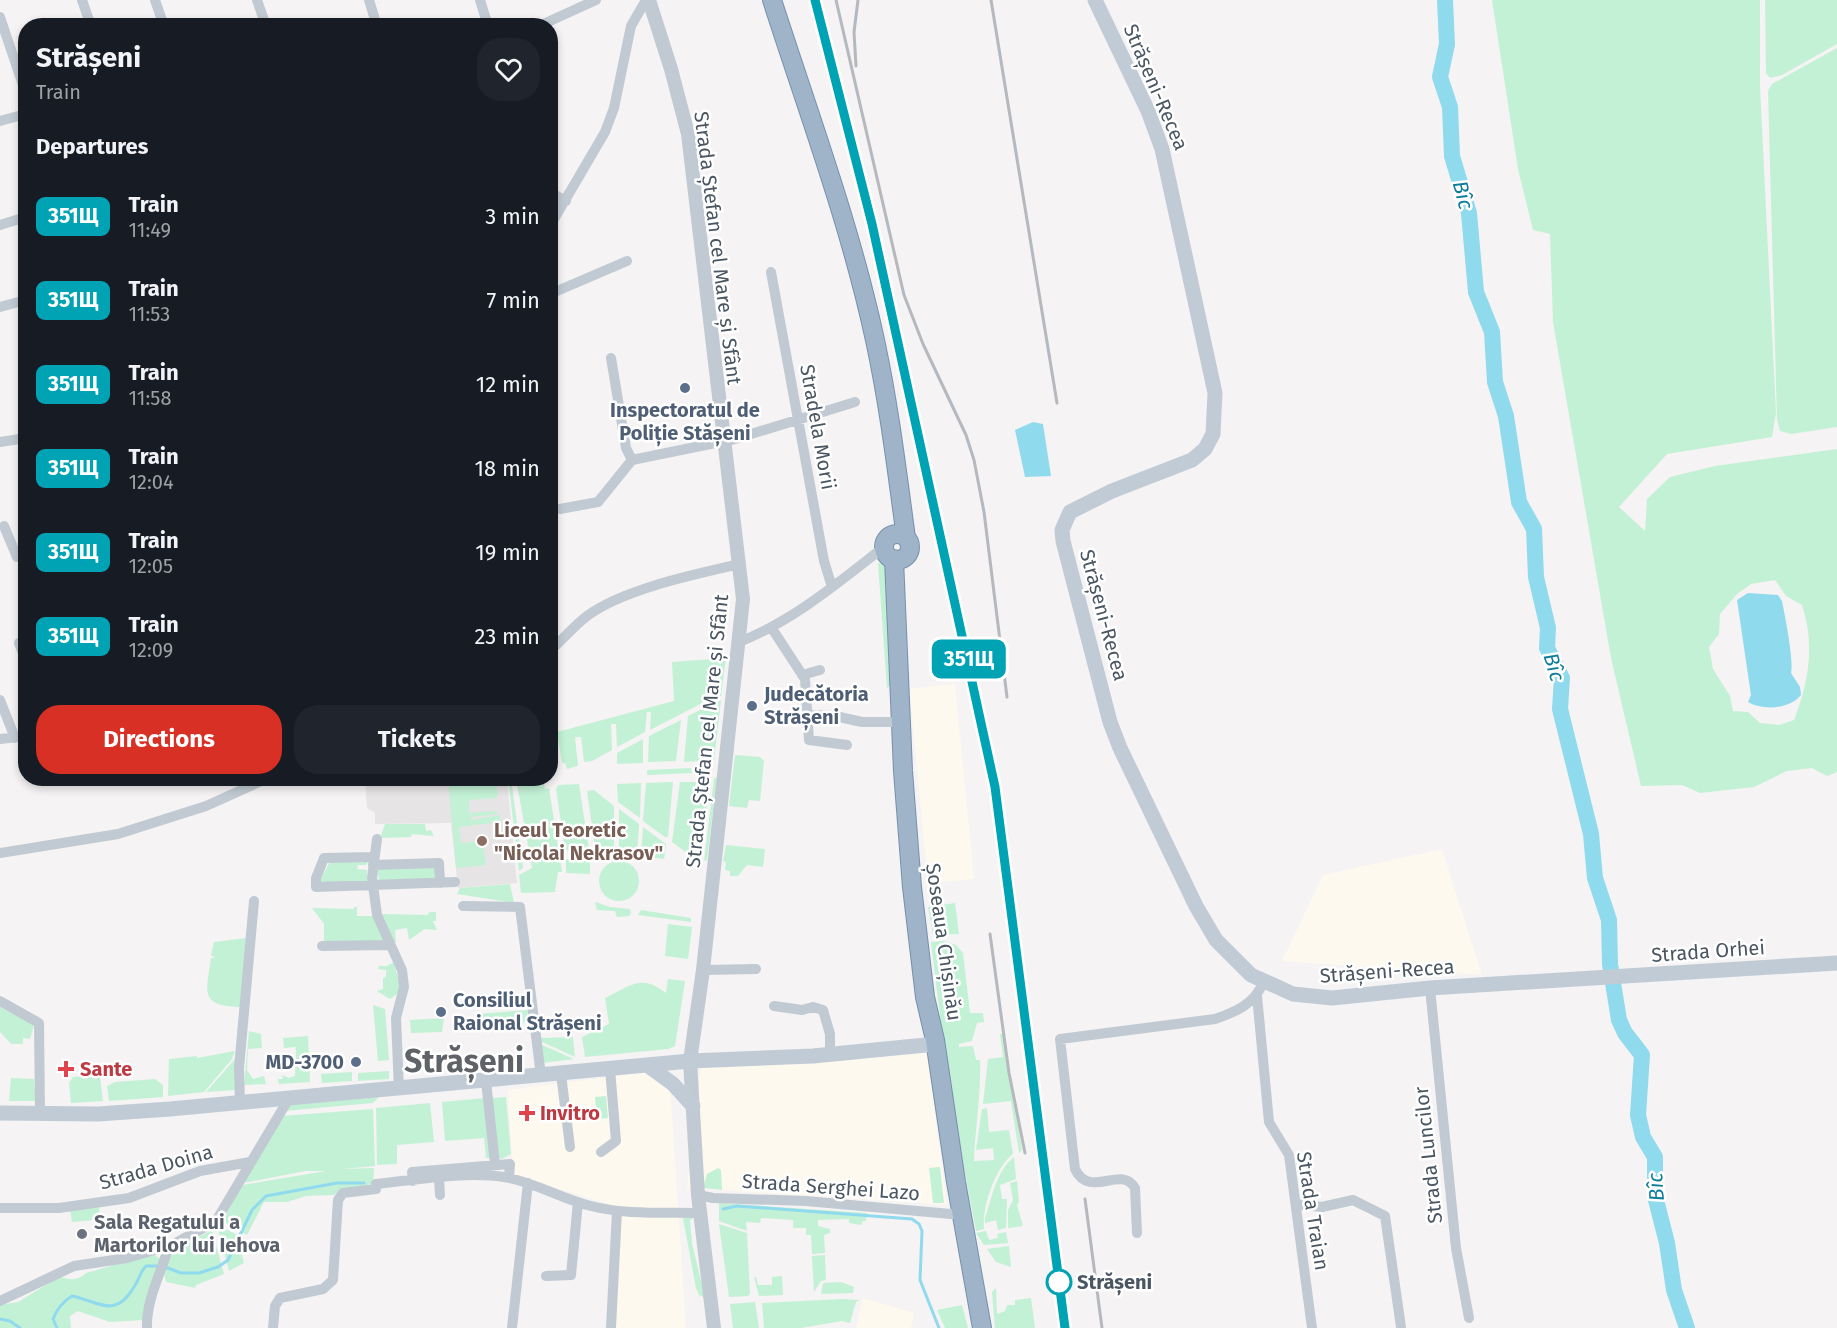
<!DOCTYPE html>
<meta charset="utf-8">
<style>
body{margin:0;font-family:"Fira Sans",sans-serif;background:#20242c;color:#f1f3f6;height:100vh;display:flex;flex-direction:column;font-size:22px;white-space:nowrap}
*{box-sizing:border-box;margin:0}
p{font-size:20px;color:#9ea1a6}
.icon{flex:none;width:33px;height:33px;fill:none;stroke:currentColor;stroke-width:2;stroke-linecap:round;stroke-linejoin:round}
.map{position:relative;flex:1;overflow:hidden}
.side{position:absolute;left:18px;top:18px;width:540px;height:768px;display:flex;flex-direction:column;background:#171b24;border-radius:24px;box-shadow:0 3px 9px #0003}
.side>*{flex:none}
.badge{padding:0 12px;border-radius:9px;font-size:21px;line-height:39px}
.map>.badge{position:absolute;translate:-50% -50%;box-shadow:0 0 0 3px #fff}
h2{padding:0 18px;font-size:22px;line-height:54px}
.round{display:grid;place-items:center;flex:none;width:63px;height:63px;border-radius:24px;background:#20242c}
.summary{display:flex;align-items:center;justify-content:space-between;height:102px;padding:0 18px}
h1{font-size:28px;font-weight:700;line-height:45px}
.cta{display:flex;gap:12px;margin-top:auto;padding:12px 18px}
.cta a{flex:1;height:69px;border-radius:24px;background:#d93025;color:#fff;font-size:24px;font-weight:700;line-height:69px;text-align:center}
.cta a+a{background:#20242c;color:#f1f3f6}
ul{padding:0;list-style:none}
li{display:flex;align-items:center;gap:18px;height:84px;padding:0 18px}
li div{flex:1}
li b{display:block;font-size:22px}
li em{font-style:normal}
li .badge{min-width:66px;font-weight:700;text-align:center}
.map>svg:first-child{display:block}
</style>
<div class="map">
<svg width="1837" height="1328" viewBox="0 0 1837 1328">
<rect width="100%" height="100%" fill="#f5f3f3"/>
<!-- commercial -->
<path fill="#fdf9ef" d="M955,684L974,879L928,883L909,689Z
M1442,849L1482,975L1282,961L1323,875Z
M927,1051L947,1205L687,1188L701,1066Z
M669,1069L686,1328H614L619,1207L513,1175L508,1090Z
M863,1298L914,1313L911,1328H856Z"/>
<!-- education -->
<path fill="#e6e4e5" d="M365,779H507L517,883L458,888L451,823L375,824V813L367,808Z"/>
<!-- green -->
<path fill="#c3f1d5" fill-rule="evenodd" d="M1492,0H1760V87L1776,413L1772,437L1667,454L1619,507L1645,531L1647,499L1670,477L1715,466L1837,449V772L1827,776L1812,768L1787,771L1754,787L1700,793L1682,785L1641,786L1611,658L1553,322L1550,234L1533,230L1518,169ZM1775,580L1786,596L1802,605C1815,644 1809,682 1794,720L1779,725L1760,723L1748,712L1733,711L1730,696L1713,669L1709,647L1719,634L1720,614L1737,594L1751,584Z
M1765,0H1837V44L1782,75L1770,78L1766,73Z
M1837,48V427L1791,434L1780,431L1777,420L1768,91L1772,84Z
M878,563L885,564L892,685L887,688Z
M726,658L721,696L714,697L650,730L651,712H647L645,732L617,747L616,724H611L612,750L592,761L584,762L581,737H575L578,766L567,769L565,763H562L557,732L674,701L672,662Z
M721,700L714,760L684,762L688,716Z
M681,720L676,761L648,762L649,736Z
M643,739V763L617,764V753Z
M735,755L760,757L764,761L760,801L749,800L747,808L729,806Z
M691,768L692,773L647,775V770Z
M717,777L707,860L704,861L714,779Z
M448,779H496L498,795L496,798L469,800V813L497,811V814L471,817V820L500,815L501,822L459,827L461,843L482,841L486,865L456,868Z
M673,782L668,837H665L643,821L646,783Z
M680,782H710L700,860L691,856L672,842Z
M544,783L545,789L549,788L562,872H558L555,892L521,893L519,875L532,868L517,784Z
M641,783L640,818L618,802L617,784Z
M579,784L589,850L588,852L565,850L556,789L558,785Z
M509,786H512L523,868L519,871Z
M594,790L614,806V855L596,854L587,791Z
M619,809L639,824L637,857L619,855Z
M385,824H425L426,831L431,830L434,836L412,834L411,837L380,838Z
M643,827L666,844L664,859L641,856Z
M726,845L765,849L763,867L747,865L738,876H730V871L725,870L726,862L723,861Z
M566,859H590V874L566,873Z
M331,860L368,862L366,865H358L357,869L367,870V882L321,884L320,880Z
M599 881a20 20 0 1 1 40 0a20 20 0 1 1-40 0Z
M435,866L436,880H379L377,869Z
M510,884L514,903L457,894L460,888Z
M595,902L610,907L630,909L631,913L629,916L617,917L615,911L597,910Z
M955,903L959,934L933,935L928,907Z
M354,907H357V916H373L385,942L324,944V924L312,908L354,909Z
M641,910L691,918V922L638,915Z
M429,912H436V921H433L437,930L425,929L409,940L407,928L395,930L396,942L393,943L382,914L428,915Z
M668,924L692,927L688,959L665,956Z
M246,938L242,1007C199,1006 206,993 211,958H215L211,955L214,942Z
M945,941L956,945L963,953L970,1013H983L984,1022L977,1023L972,1041L959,1044V1047L973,1046L976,1060H980C981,1096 975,1130 974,1161L994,1160L993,1148L976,1150L982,1109L987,1108L989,1132L1009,1130L1013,1154C995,1168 982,1206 984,1229L976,1231L949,1090L931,942Z
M394,962L401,991L390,999L377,991L383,989V978L386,977V970L378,969L379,966H387Z
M668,979L685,981L675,1046L668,1049L585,1057L582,1037L609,1024L605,998C632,985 641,974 666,993Z
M373,1005L385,1009L389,1060L378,1061Z
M0,1007L34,1025L30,1039L23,1038V1044H11L0,1032Z
M529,1010L521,1029L478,1028L477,1014Z
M444,1018L442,1032L411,1033L410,1020Z
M249,1031L261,1034L262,1048L248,1049L247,1070L253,1079L264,1076L266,1084L244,1085Z
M1000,1034H1004C1007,1073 1017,1111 1022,1150L1019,1153L1011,1101L983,1104L988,1059L1003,1057Z
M308,1036L310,1082L279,1084L278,1079H283L282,1075L289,1078L295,1076L296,1047L284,1048L283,1038Z
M573,1037L575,1057L540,1041V1038Z
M540,1044L574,1059L542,1063Z
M235,1051L232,1059L204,1092L168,1096L169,1059L197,1056V1058Z
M235,1059L236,1090L206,1092Z
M389,1071V1079L358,1081V1073Z
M352,1072V1081L322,1083L321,1074Z
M95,1075L100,1076L103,1101L71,1103L69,1083L73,1077Z
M11,1078L34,1079L36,1101H9Z
M155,1079L163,1085V1097L109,1101L107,1086L115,1082Z
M606,1096L608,1118L597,1119L595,1097Z
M379,1097L373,1103L284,1111L291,1105Z
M506,1097L511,1154L502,1159L499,1158L492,1098Z
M485,1098L491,1156L489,1158H486L484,1138L445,1141L442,1102Z
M430,1103L434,1142L397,1145V1164L377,1165L376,1108Z
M373,1109L375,1166L342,1169L374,1168L373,1185L340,1191L334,1195L306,1196L287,1202H264L247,1235L224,1222L223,1220L242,1185L326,1171H306L243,1183L281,1116Z
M1014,1157L1016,1179L1000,1185L1002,1199H1007L1006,1228L998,1230L996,1220L985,1223V1218C992,1198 996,1171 1014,1157Z
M940,1167L944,1203H933L929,1168Z
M718,1168L721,1170L722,1190L703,1188L707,1174Z
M1017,1181L1019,1202L1017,1205L1023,1226L1008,1228V1210L1013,1200L1010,1183Z
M719,1203L867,1213L866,1221H863L861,1225L849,1223V1219L818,1220V1226L830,1229V1233L824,1235L825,1253L812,1254L811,1235H806V1228H793V1220L761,1218L760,1223L746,1222L747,1231L719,1221Z
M99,1207L100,1217L109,1220L110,1229L95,1230L94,1220L72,1222L70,1210Z
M683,1218H693L690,1220L692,1243L704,1294L703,1297L699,1295L696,1288Z
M719,1224L747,1233L750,1294L748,1296L729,1297Z
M220,1226L245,1239L240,1248L244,1263L229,1271L218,1230Z
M212,1230L224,1274L196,1285L195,1288L166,1282L164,1273L172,1251Z
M986,1231L989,1240L998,1238L997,1234L1006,1232L1008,1243L984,1245L976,1233Z
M1009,1246L1011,1267L996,1262L987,1249Z
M153,1254L162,1260L144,1320L110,1322L78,1311L70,1316L71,1328H0V1305L18,1302L59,1277C70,1279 76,1282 86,1273Z
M825,1255L826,1280L821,1281L814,1292L812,1256Z
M782,1276L783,1295L759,1296L754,1277H756L758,1285H772V1277Z
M841,1282L854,1287L853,1293L821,1294L823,1283Z
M996,1288L997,1314L1005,1311L1007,1305H1015V1300L1031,1298L1035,1328H995L992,1292Z
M843,1299L859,1300L856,1302L850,1323L842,1321L801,1328H764L762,1303Z
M755,1302L759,1328H733L730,1304Z
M962,1305L968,1328H945L937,1310Z"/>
<!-- water -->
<path fill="#90daee" d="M1033,422L1043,424L1051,476L1025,477L1015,430Z
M1748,593L1778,595L1782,601C1785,616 1794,661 1791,673L1800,687L1801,695C1790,709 1763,711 1748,702L1751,695L1737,600Z"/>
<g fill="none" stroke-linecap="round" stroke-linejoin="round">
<!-- stream -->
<path stroke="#90daee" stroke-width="3" d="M723,1209L737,1206L912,1219L919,1224L922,1231L920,1280L939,1328
M165,1267L181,1273H199L218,1267L228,1260L252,1210L266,1196L337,1183H364
M0,1319L10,1321L20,1328
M57,1328L53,1319C57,1309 62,1302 72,1296C100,1302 115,1319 134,1287C139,1280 140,1272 146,1266H159"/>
<!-- river -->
<path stroke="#90daee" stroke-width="16" d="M1445,0L1447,44L1440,77L1450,107L1452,156L1469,213L1476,292L1492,332L1495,382L1506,416L1519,502L1534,529L1536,577L1548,628L1547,648L1562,678L1560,709L1591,834L1595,878L1609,920L1610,964L1619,1020L1625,1033L1642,1055L1638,1115L1643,1137L1655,1157V1196L1667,1243L1674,1290L1687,1328"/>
<!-- trunk casing -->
<g stroke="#7690ad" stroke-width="20">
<path id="trunk" d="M772,0C808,112 850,224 875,340C889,405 897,471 906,538
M884 547a13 13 0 1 1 26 0a13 13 0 1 1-26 0Z
M894,559L903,771L912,887L925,997L935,1040L956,1182L982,1328"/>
</g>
<!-- minor -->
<path stroke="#c1cad2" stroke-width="10" d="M82,0L91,26
M155,0L164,26
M257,0L266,26
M369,0L377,26
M480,0L488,26
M0,17L26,94
M539,26L596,0
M0,121L26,114
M550,192L566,201
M0,225L26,217
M550,226L605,132L614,108L631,26L646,0
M771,272L824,561L832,587
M550,294L627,261
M0,307L26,300
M611,358L626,448L632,460
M0,442L26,438
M560,509L598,502L632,460L735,439L855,402
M4,526L17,557H26
M771,627L805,679L809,740L847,745
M739,642C793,621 839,582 884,547
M19,643L26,661
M550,651C562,640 574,626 587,616C623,589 696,574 740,564
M802,675L820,670
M0,700L15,738
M808,715L835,716L862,722H901
M0,739L26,736
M377,839L372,878L377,915L402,970L404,987L396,1018L399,1090
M0,853L118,834L206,806L268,778
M374,857L324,858L316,878V887L455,882
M373,865L439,863L440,883
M463,906L520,907L541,1076
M322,946L389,945
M703,970L756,969
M1430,988L1456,1248L1469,1318
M1257,996L1269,1122L1289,1155L1312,1328
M0,1001L39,1023L40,1113
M774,1006L802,1010L813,1007L823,1010L830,1034V1053
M561,1074L570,1147
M486,1081L495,1164
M240,1103L239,1068L254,901
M601,1152L616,1141L610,1069
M439,1179L440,1195
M413,1181L412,1172L510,1164L509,1178
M698,1195L713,1198L806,1201L962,1215
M1296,1204L1322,1207L1353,1200L1385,1216L1401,1327
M0,1208H59L129,1198L200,1171L250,1162
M1137,1233L1135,1188C1121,1164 1090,1200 1075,1169L1060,1039L1215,1019C1236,1012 1254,1004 1263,983
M546,1276L571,1275L578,1202
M0,1301L74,1266L127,1258L172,1245L216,1221L288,1100
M147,1328C146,1300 161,1273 169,1246
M273,1328L275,1306L280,1298L323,1289L333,1280L338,1200L343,1193L376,1189V1184C416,1180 465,1171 504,1177C535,1182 561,1199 591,1206C626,1215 665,1212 701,1213
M512,1328L528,1183
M611,1328L617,1211"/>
<!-- tertiary -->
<path stroke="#c1cad2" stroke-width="14" d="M649,0L671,69L688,134L743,599L703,970L690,1061L698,1195L714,1328"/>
<!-- secondary -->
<path stroke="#c1cbd6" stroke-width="15" d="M1095,0L1148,111L1162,149L1215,393L1213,434L1205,449L1192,460L1112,491L1070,512L1062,530L1063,541L1110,722L1120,748L1196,906L1216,940L1251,975L1293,994L1332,998L1430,988L1837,963
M647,1065L673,1084L693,1106
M0,1113L98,1114L170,1109L690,1061L813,1056L936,1044"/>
<!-- trunk -->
<use href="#trunk" stroke="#9fb4c9" stroke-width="18"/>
<!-- rail -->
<path stroke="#b5b8bd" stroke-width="3" d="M815,0L872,224L995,787L1065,1328
M836,0L904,295L923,344L966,435L974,460L984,512L1007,697
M991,0L1057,403
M856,66L854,32L858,0
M990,934L1009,1073L1025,1153
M1085,1199L1102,1328"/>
</g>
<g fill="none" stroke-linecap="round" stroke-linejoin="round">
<!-- line casing -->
<g stroke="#fff" stroke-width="14">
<path id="line" d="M815,0L872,224L995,787L1065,1328"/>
</g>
<!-- line -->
<use href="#line" stroke="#00a3b4" stroke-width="9"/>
</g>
<!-- markers -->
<g fill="#5c6f8a" stroke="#fff" stroke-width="2">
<circle cx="685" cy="388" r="6"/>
<circle cx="752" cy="706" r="6"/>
<circle cx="441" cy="1012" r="6"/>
<circle cx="356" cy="1062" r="6"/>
</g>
<circle fill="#8d6e63" stroke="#fff" stroke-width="2" cx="482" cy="841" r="6"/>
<g fill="#e0444e" stroke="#fff" stroke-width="2">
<path d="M63 1060h6v6h6v6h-6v6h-6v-6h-6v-6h6z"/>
<path d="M524 1104h6v6h6v6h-6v6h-6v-6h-6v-6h6z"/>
</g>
<circle fill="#6b7280" stroke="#fff" stroke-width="2" cx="82" cy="1234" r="6"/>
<circle fill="#fff" stroke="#00a3b4" stroke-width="3" cx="1059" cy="1282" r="12"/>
<g text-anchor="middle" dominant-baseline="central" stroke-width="5" stroke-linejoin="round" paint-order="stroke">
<!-- street labels -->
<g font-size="20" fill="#4a5661" stroke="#fff">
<text transform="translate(1156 87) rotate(67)">Strășeni-Recea</text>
<text transform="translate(718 248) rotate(83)">Strada Ștefan cel Mare și Sfânt</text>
<text transform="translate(818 427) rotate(80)">Stradela Morii</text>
<text transform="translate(1104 615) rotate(75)">Strășeni-Recea</text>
<text transform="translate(707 731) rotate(-84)">Strada Ștefan cel Mare și Sfânt</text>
<text transform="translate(944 942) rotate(82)">Șoseaua Chișinău</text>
<text transform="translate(1708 951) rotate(-4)">Strada Orhei</text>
<text transform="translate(1387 971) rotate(-4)">Strășeni-Recea</text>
<text transform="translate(1428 1155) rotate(-96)">Strada Luncilor</text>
<text transform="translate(156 1167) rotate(-16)">Strada Doina</text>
<text transform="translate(831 1187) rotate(4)">Strada Serghei Lazo</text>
<text transform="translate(1313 1211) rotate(81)">Strada Traian</text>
</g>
<!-- service labels -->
<g font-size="20" font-weight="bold" fill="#4e5e75" stroke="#fff" text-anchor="start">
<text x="685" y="410" text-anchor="middle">Inspectoratul de<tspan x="685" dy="23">Poliție Stășeni</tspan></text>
<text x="764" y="694">Judecătoria<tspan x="764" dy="23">Strășeni</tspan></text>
<text x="453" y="1000">Consiliul<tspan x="453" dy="23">Raional Strășeni</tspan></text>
<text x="344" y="1062" text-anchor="end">MD-3700</text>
</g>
<!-- education labels -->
<g font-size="20" font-weight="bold" fill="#785e54" stroke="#fff" text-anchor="start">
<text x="494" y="830">Liceul Teoretic<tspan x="494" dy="23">"Nicolai Nekrasov"</tspan></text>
</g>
<!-- health labels -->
<g font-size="20" font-weight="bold" fill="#be3a42" stroke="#fff" text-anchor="start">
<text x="80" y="1069">Sante</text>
<text x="540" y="1113">Invitro</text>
</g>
<!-- worship labels -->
<g font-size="20" font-weight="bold" fill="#5b616d" stroke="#fff" text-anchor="start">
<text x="94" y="1222">Sala Regatului a<tspan x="94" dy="23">Martorilor lui Iehova</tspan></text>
</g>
<!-- stop labels -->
<g font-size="20" font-weight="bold" fill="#4a5661" stroke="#fff" text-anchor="start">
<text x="1077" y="1282">Strășeni</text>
</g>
<!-- water labels -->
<g font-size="21" font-style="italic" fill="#0c7c9b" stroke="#fff">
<text transform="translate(1463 195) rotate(75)">Bîc</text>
<text transform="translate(1554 667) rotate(73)">Bîc</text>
<text transform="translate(1656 1187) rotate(-94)">Bîc</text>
</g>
<!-- town labels -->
<g font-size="32" font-weight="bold" fill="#5f6368" stroke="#fff">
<text x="464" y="1061">Strășeni</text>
</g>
</g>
</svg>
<b class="badge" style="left:969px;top:659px;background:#00a3b4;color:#fff">351Щ</b>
<section class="side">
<div class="summary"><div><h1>Strășeni</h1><p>Train</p></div><a class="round"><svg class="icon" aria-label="heart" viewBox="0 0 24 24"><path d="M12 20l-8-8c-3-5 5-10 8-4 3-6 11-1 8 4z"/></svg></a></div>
<h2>Departures</h2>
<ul>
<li><span class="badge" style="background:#00a3b4;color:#fff">351Щ</span><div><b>Train</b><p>11:49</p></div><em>3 min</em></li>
<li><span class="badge" style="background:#00a3b4;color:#fff">351Щ</span><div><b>Train</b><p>11:53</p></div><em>7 min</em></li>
<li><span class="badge" style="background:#00a3b4;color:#fff">351Щ</span><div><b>Train</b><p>11:58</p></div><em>12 min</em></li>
<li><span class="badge" style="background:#00a3b4;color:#fff">351Щ</span><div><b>Train</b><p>12:04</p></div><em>18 min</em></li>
<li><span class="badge" style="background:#00a3b4;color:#fff">351Щ</span><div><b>Train</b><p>12:05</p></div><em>19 min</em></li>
<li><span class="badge" style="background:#00a3b4;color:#fff">351Щ</span><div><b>Train</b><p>12:09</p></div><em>23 min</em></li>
</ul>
<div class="cta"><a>Directions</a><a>Tickets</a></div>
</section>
</div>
